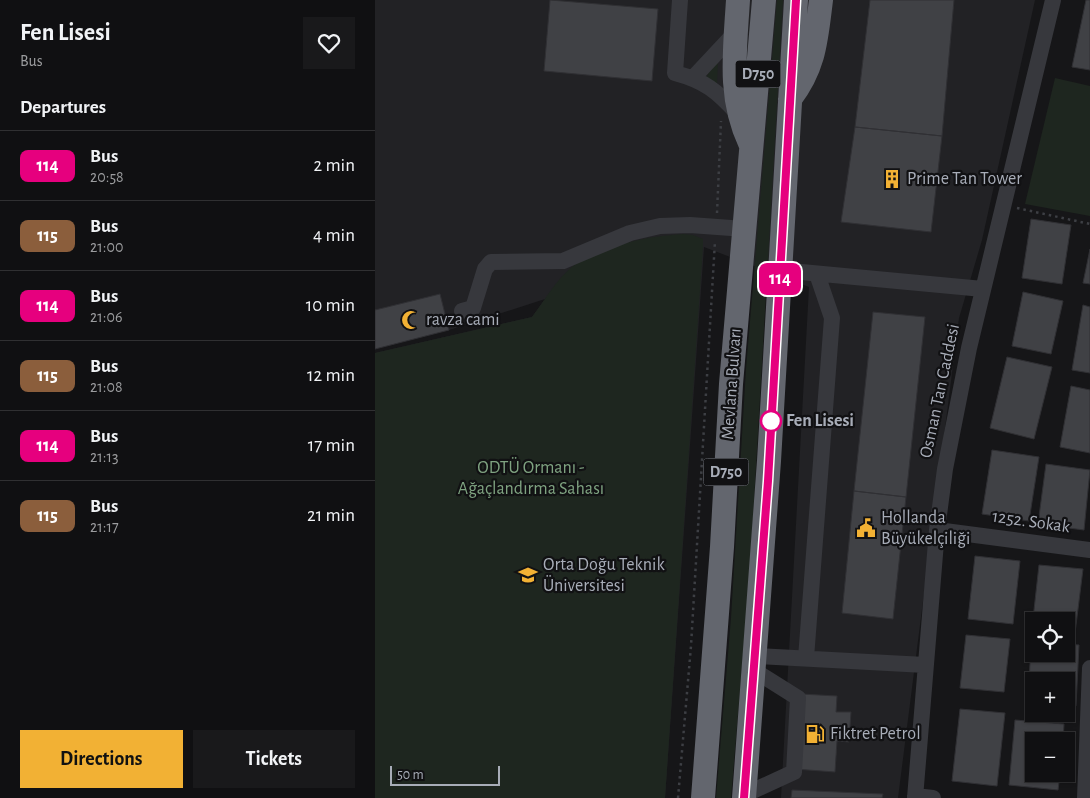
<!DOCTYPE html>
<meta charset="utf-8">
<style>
body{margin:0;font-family:"Alegreya Sans",sans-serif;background:#19191b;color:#f1f3f6;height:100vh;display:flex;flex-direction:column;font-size:19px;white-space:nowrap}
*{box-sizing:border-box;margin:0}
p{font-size:16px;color:#9c9d9f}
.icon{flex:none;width:28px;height:28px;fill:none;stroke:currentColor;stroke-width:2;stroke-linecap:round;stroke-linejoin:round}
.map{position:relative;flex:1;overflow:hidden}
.details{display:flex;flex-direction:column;background:#101012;width:375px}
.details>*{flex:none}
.badge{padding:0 10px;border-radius:8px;font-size:18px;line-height:32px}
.tools{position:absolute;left:650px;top:612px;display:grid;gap:10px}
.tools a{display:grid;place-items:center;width:50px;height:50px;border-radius:0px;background:#101012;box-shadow:0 1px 4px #0004,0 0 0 1px #303032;font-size:25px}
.scale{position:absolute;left:15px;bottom:12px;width:110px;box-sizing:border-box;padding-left:5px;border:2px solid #a8adb8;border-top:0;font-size:14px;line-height:18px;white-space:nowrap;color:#a8adb8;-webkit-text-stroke:4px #111113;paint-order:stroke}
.map>.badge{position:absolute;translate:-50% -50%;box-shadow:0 0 0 2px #fff}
h2{padding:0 20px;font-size:19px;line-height:45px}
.round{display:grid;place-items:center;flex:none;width:52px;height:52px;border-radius:0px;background:#19191b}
.headline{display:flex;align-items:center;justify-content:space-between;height:85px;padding:0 20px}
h1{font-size:24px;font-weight:600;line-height:38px}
.action{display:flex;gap:10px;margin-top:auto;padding:10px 20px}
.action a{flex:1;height:58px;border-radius:0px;background:#f2b134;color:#111;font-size:20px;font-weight:600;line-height:58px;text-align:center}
.action a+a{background:#19191b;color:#f1f3f6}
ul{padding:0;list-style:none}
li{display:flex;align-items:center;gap:15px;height:70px;padding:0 20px;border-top:1px solid #303032}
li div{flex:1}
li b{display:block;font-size:19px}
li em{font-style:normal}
li .badge{min-width:55px;font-weight:700;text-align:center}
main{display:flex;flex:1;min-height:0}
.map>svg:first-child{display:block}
</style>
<main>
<section class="details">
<div class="headline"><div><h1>Fen Lisesi</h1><p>Bus</p></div><a class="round"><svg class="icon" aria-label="heart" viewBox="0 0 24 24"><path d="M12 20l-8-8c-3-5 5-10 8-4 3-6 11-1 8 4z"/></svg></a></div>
<h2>Departures</h2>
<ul>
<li><span class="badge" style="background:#e6007e;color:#fff">114</span><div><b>Bus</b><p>20:58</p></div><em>2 min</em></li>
<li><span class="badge" style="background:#8b5e3c;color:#fff">115</span><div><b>Bus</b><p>21:00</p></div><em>4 min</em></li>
<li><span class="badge" style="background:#e6007e;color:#fff">114</span><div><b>Bus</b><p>21:06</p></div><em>10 min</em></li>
<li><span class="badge" style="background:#8b5e3c;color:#fff">115</span><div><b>Bus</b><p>21:08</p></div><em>12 min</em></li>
<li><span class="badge" style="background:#e6007e;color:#fff">114</span><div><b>Bus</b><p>21:13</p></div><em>17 min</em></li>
<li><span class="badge" style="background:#8b5e3c;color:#fff">115</span><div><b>Bus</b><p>21:17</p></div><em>21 min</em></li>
</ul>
<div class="action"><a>Directions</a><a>Tickets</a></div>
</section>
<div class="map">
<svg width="715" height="798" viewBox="0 0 715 798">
<rect width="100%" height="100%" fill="#161618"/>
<!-- built -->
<path fill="#222225" d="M0,0H660L607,240L584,318L523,798H406L434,287L329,247L290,798H0V353L157,317L170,299L74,330L0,346Z"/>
<!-- green -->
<path fill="#1e261f" d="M402,0H408L375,570L356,798H341L356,618L371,369Z
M343,60L342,84L331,77Z
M680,78L715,86V216L650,204Z
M308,234L318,235L328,239V247L290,798H0V353L157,317C171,299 184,274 204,262C234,244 274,236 308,234Z"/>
<!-- building -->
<path fill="#404145" stroke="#303034" d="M175,0L283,9L277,81L169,71Z
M495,0H579L567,136L480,127Z
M711,0H715V70L697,67Z
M480,127L567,136L556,232L466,222Z
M656,219L696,225L687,284L647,278Z
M715,249V284L708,283Z
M648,292L688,301L676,354L637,346Z
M65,294L74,330L0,349V310Z
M708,305L715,307V373L697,370Z
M498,312L550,317L531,497L479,491Z
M632,357L677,367L659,439L615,428Z
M696,386L715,390V453L685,447Z
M617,450L664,457L654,521L607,514Z
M671,464L715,470L709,530L663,524Z
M479,491L531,497L518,619L467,613Z
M600,556L645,561L638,624L593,619Z
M664,565L708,569L700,633L691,632V621H659V629L657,628Z
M591,635L635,639L629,692L585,688Z
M656,643H659V654H691V644L704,645L701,706L691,705V681H659V704H653Z
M426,694L462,696L461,712H476L474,742L462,741L460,772L420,769Z
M585,709L630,713L622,786L577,781Z
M640,720L689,724L688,741H659V774H685L683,790L634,785Z
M417,790L508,794L507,798H416Z"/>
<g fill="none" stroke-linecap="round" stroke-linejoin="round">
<!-- path -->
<path stroke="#3d3f44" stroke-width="2.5" stroke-dasharray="2.5 4" stroke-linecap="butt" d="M642,208L715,224
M342,213L346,121
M303,798L316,646L340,241"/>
<!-- minor -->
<path stroke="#37383d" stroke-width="16" d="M305,0L300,73C330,81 342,91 363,114
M318,78L361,32
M405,270L608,289
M87,311L98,308L110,269L116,262L188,261L255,233L285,226L315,225L370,229
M562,530L715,550
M381,656L550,665
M431,658L457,318L442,274
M369,795L419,772L423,698L380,671
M540,796L558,798
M540,798L562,530L570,469L594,348L678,0
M710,798L715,668"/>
<!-- highway -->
<path stroke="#63666e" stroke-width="24" d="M363,0C360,50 353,97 375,143
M415,99C440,66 441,40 446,0
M328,798L347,547L356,384L389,0
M369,798L394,461L421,0"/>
</g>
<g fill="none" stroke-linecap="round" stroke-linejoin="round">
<!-- line casing -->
<g stroke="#fff" stroke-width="11">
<path id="line" d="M369,798L393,481L421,0"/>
</g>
<!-- line -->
<use href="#line" stroke="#e6007e" stroke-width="8"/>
</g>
<!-- icons -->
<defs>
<g id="building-bare" transform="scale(1.5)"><path d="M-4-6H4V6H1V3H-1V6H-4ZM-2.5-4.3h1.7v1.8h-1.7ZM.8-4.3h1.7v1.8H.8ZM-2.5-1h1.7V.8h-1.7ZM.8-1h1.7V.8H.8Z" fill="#f2b134" stroke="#111113" stroke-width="2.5" paint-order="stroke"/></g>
<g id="mosque-bare" transform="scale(1.5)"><path d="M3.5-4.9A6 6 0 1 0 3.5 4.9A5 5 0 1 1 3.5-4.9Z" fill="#f2b134" stroke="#111113" stroke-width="2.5" paint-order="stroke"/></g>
<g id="civic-bare" transform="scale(1.5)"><path d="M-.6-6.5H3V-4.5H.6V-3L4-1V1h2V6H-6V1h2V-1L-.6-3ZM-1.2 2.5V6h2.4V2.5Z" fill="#f2b134" stroke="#111113" stroke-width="2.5" paint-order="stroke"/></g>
<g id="university-bare" transform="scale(1.5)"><path d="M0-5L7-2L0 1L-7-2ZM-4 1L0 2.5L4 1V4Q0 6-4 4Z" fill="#f2b134" stroke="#111113" stroke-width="2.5" paint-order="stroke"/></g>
<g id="fuel-bare" transform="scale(1.5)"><path d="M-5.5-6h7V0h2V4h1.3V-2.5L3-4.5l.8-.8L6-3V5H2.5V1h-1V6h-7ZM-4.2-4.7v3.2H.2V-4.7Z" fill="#f2b134" stroke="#111113" stroke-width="2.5" paint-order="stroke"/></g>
</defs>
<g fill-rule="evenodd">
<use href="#building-bare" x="517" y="179"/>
<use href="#mosque-bare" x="36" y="320"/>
<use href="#civic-bare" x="491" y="528"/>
<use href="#university-bare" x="153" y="575"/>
<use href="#fuel-bare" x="440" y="734"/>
</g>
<!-- markers -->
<circle fill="#fff" stroke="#e6007e" stroke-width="2.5" cx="396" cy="421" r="10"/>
<g text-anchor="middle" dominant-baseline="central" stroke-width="4.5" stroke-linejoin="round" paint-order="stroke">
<!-- shield labels -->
<g fill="#111113" stroke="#7b7e86" stroke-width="1">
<rect x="360.5" y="60.5" width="45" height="27" rx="4"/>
<rect x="328.5" y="458.5" width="45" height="27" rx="4"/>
</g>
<g font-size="16" font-weight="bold" fill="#a8adb8">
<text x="383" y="74">D750</text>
<text x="351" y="472">D750</text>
</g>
<!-- poi labels -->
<g font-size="18" fill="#a8adb8" stroke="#111113" text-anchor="start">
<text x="532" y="179">Prime Tan Tower</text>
<text x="51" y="320">ravza cami</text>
<text x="506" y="518">Hollanda<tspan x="506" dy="21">Büyükelçiliği</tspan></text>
<text x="168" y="565">Orta Doğu Teknik<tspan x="168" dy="21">Üniversitesi</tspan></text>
<text x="455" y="734">Fiktret Petrol</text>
</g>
<!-- street labels -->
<g font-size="18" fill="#a8adb8" stroke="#111113">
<text transform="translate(357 384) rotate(-86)">Mevlana Bulvarı</text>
<text transform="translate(565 391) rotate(-78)">Osman Tan Caddesi</text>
<text transform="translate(656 522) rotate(8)">1252. Sokak</text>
</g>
<!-- stop labels -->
<g font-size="18" font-weight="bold" fill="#a8adb8" stroke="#111113" text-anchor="start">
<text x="411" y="421">Fen Lisesi</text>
</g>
<!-- park labels -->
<g font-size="18" fill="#7fa381" stroke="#111113">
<text x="156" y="468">ODTÜ Ormanı -<tspan x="156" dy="21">Ağaçlandırma Sahası</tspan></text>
</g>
</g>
</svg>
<div class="tools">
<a><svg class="icon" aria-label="locate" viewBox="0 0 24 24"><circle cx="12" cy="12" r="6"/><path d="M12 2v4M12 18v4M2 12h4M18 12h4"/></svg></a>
<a>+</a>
<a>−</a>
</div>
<div class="scale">50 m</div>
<b class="badge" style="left:405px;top:279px;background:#e6007e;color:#fff">114</b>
</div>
</main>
